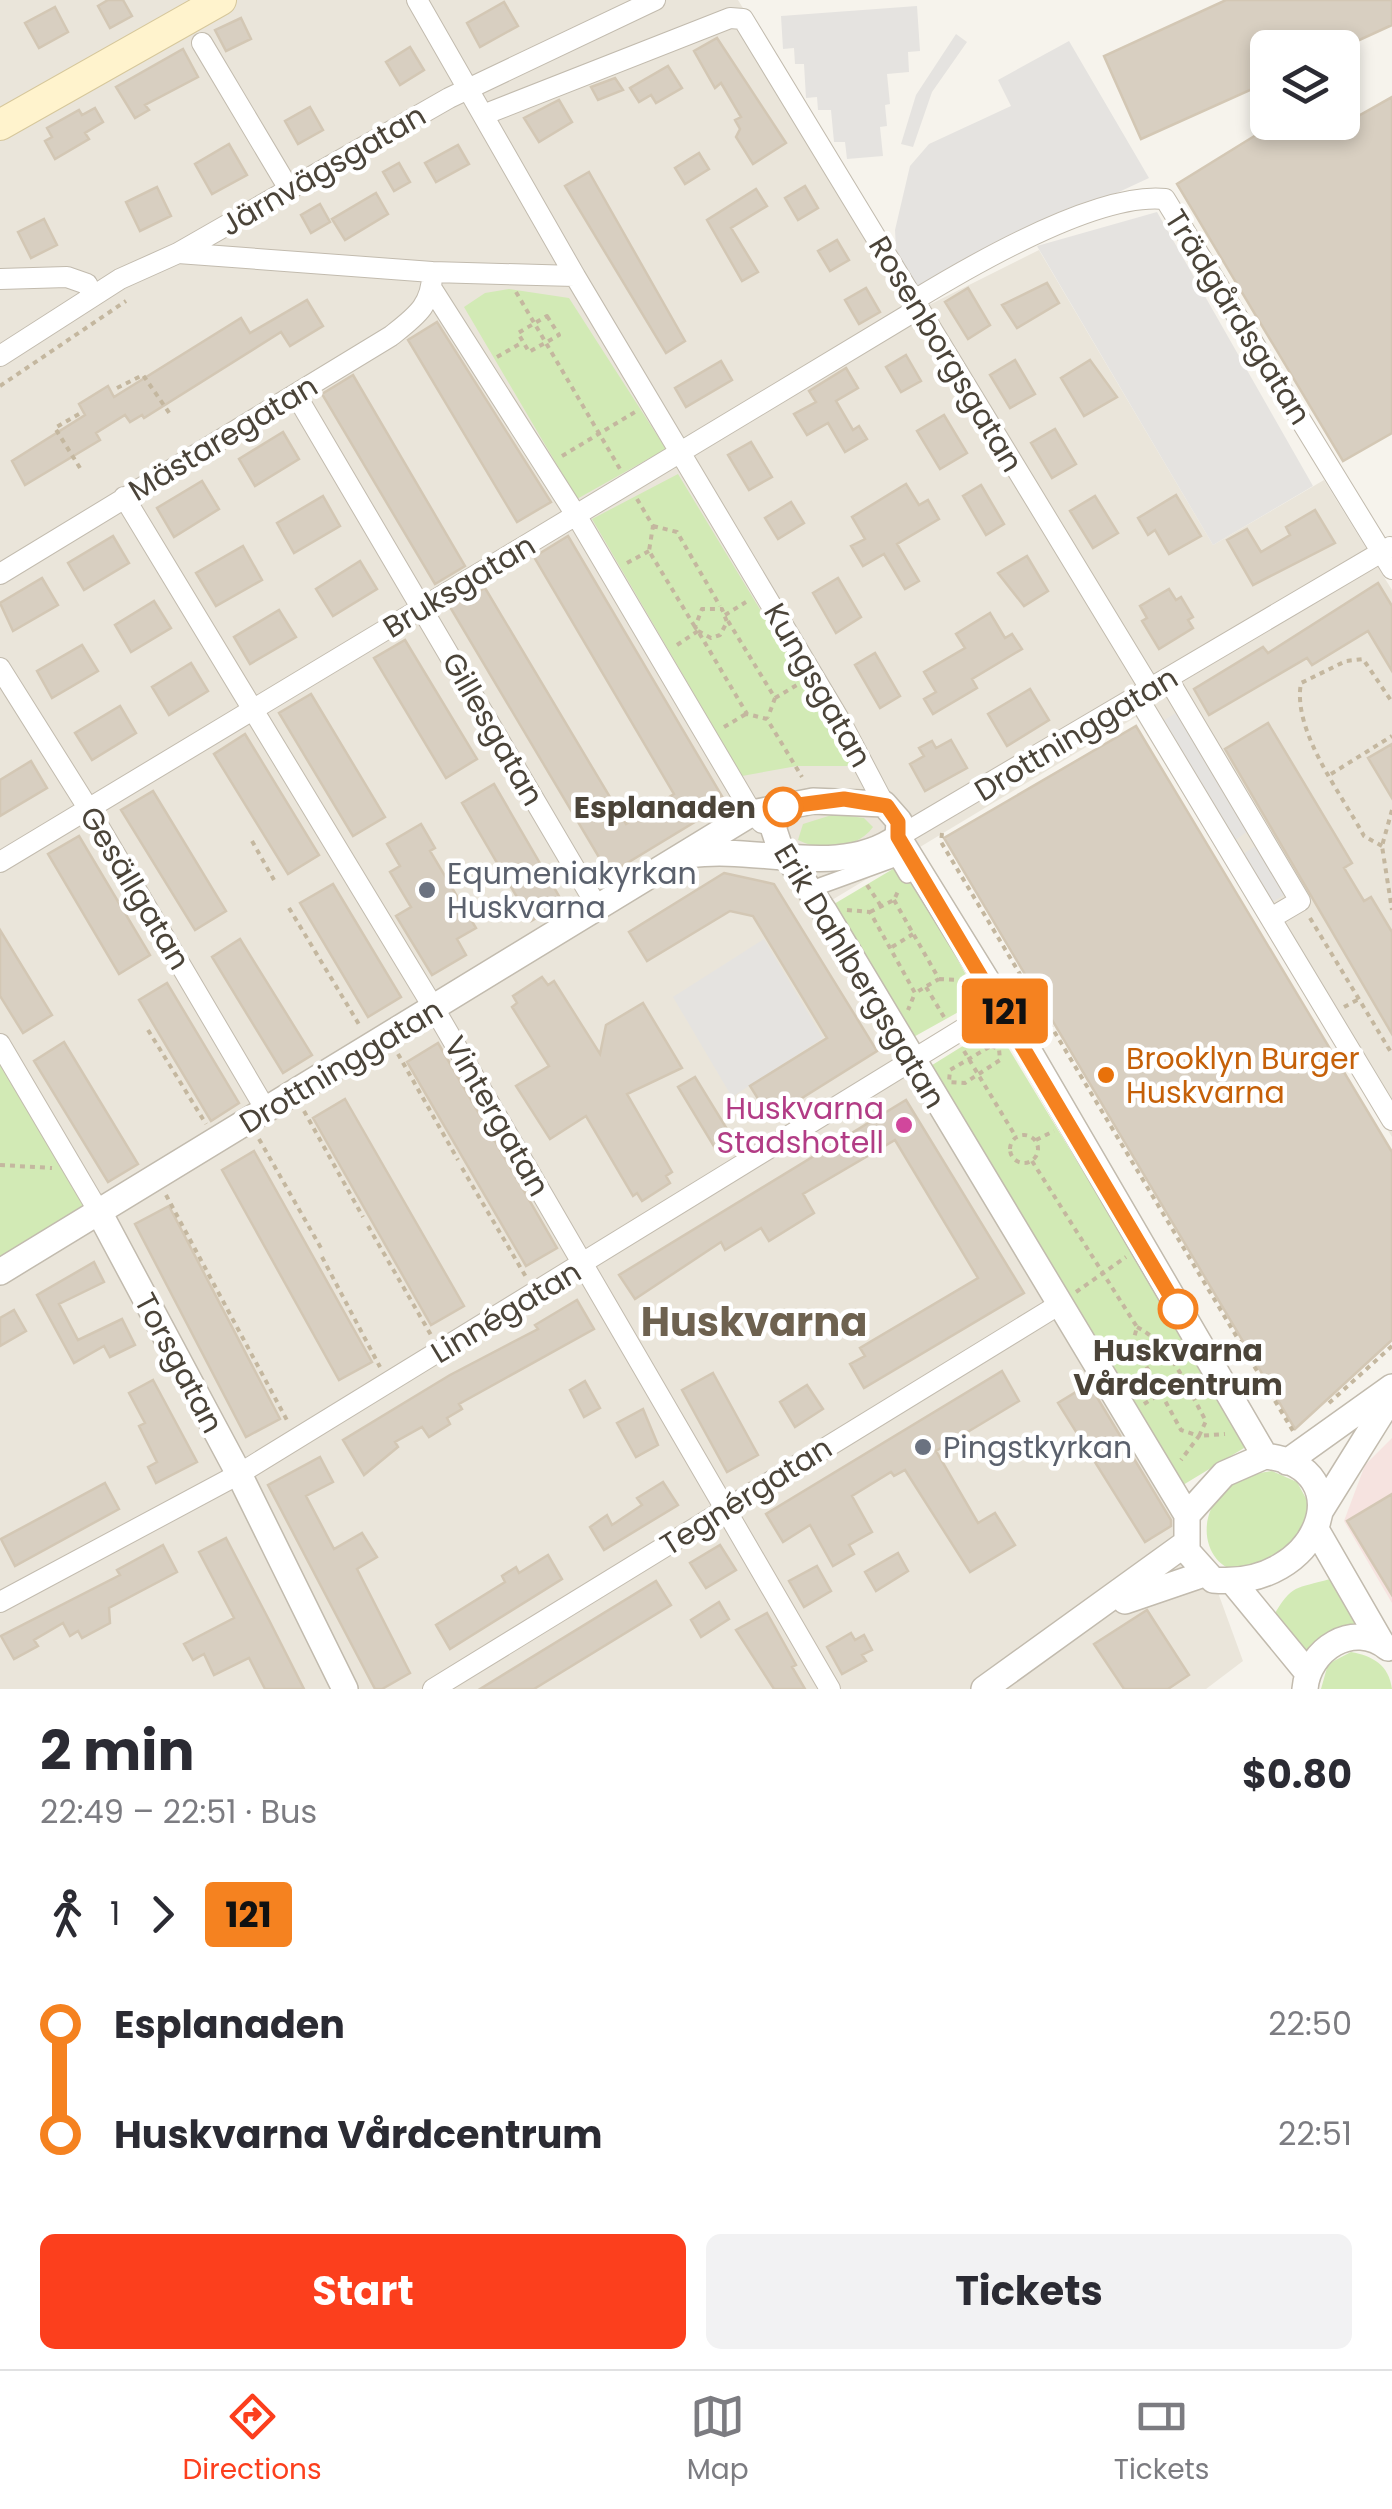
<!DOCTYPE html>
<meta charset="utf-8">
<style>
body{margin:0;font-family:Poppins,sans-serif;background:#f2f2f3;color:#2b2b33;height:100vh;display:flex;flex-direction:column;font-size:38px;white-space:nowrap}
*{box-sizing:border-box;margin:0}
p{font-size:32px;color:#7c7c81}
.icon{flex:none;width:55px;height:55px;fill:none;stroke:currentColor;stroke-width:2;stroke-linecap:round;stroke-linejoin:round}
.map{position:relative;height:1689px;overflow:hidden}
.details{display:flex;flex-direction:column;background:#fff;flex:1}
.details>*{flex:none}
.badge{padding:0 20px;border-radius:8px;font-size:35px;line-height:65px}
.controls{position:absolute;left:1250px;top:30px;display:grid;gap:20px}
.controls a{display:grid;place-items:center;width:110px;height:110px;border-radius:15px;background:#fff;box-shadow:0 5px 15px #0003;font-size:50px}
.map>.badge{position:absolute;translate:-50% -50%;box-shadow:0 0 0 5px #fff}
.legs{display:flex;align-items:center;gap:15px;height:110px;padding:0 40px;font-size:32px}
.legs p{margin-inline-start:auto}
.summary{display:flex;align-items:center;justify-content:space-between;height:170px;padding:0 40px}
h1{font-size:55px;font-weight:700;line-height:75px}
.button{display:flex;gap:20px;margin-top:auto;padding:20px 40px}
.button a{flex:1;height:115px;border-radius:15px;background:#fc3f1d;color:#fff;font-size:40px;font-weight:700;line-height:115px;text-align:center}
.button a+a{background:#f2f2f3;color:#2b2b33}
ul{padding:0 40px;list-style:none}
li{display:flex;align-items:center;gap:35px;height:110px;font-size:38px}
li i{display:grid;place-items:center;width:15px;height:100%;margin:0 12px;background:currentColor}
li i::after{content:'';width:25px;height:25px;margin:-12px;border:8px solid;border-radius:50%;background:#fff}
li p{margin-inline-start:auto}
li:first-child i{background:linear-gradient(#0000 50%,currentColor 0)}
li:last-child i{background:linear-gradient(currentColor 50%,#0000 0)}
.tabs{display:flex;justify-content:space-around;align-items:center;height:140px;border-top:2px solid #e1e1e2;background:#fff;font-size:28px;color:#7c7c81}
.tabs a{display:grid;justify-items:center;gap:5px}
.tabs .current{color:#fc3f1d}
.map>svg:first-child{display:block}
</style>
<div class="map">
<svg width="1392" height="1689" viewBox="0 0 1392 1689">
<rect width="100%" height="100%" fill="#f6f3ec"/>
<!-- residential -->
<path fill="#eae5da" d="M0,0H738L927,306L1039,250L1213,545L1324,480L1392,590V1137L1136,717L817,909L1179,1486L1243,1661L1206,1689H0Z"/>
<!-- medical -->
<path fill="#f6e3e0" d="M1392,1438V1603L1344,1521L1365,1465Z"/>
<!-- green -->
<path fill="#d2eab5" d="M509,289L569,298L666,449L577,499L464,307L485,293Z
M678,474L855,766H797L742,776L592,519Z
M835,814L864,818L873,827C858,849 821,852 798,840L803,824Z
M898,866L912,878L980,1000L910,1039L829,907Z
M995,1026L1249,1445L1183,1485L929,1067Z
M0,1063L84,1206L0,1257Z
M1272,1471L1297,1482L1308,1502C1309,1521 1298,1537 1286,1549C1209,1624 1161,1485 1272,1471Z
M1330,1579L1360,1630L1306,1657L1273,1617C1292,1583 1296,1589 1330,1579Z
M1351,1652C1373,1656 1389,1665 1392,1689H1321L1328,1664Z"/>
<!-- parking -->
<path fill="#e5e3e0" d="M917,6L920,51L908,52L909,72L887,74L890,104L885,105L887,126L880,127L883,156L847,159L845,142H834L831,110H818L817,97L806,98L804,64H795L794,48L783,49L781,16Z
M956,34L967,42L932,92L913,147L901,144L916,95Z
M1069,41L1149,178L964,264L916,293L896,249L895,230L910,166L929,144L1011,106L998,80Z
M1157,212L1313,486L1213,545L1037,246Z
M1176,713L1183,714L1251,829L1231,843L1161,722Z
M1259,844L1289,892L1269,904L1240,856Z
M764,939L823,1038L732,1097L673,997Z"/>
<!-- building -->
<path fill="#d8cfc1" stroke="#d3c7b4" stroke-width="2.5" d="M108,0H123L132,16L110,28L98,6Z
M1226,0H1392V25L1342,48H1268V82L1141,139L1104,56Z
M504,2L518,26L480,47L467,23Z
M55,7L68,32L39,48L25,23Z
M241,18L251,39L226,51L215,30Z
M717,38L786,143L753,164L736,137L740,129L735,120L741,117L721,83L715,88L694,51Z
M410,47L424,70L400,85L386,62Z
M183,49L198,77L145,105L149,110L135,118L116,87Z
M668,66L682,88L656,103L651,95L639,102L630,88Z
M615,78L623,90L598,100L591,87Z
M1392,97V433L1343,461L1177,184L1277,122H1312L1321,137Z
M559,100L572,122L539,142L524,118Z
M310,107L323,130L298,144L285,121Z
M95,108L103,122L85,133L89,139L55,159L45,141L52,137L47,128L79,110L82,115Z
M229,144L247,175L212,194L195,164Z
M458,145L469,164L436,182L425,163Z
M699,153L709,169L685,184L675,168Z
M399,163L410,182L394,191L383,172Z
M589,172L685,341L666,353L565,186Z
M805,186L818,208L798,220L785,198Z
M157,187L171,216L140,231L126,202Z
M756,189L767,206L731,228L758,272L742,281L707,220Z
M376,193L388,214L345,240L332,219Z
M320,204L330,222L311,233L301,215Z
M44,219L57,245L31,258L18,232Z
M837,240L849,260L830,271L818,251Z
M1047,283L1059,303L1017,328L1002,305Z
M866,288L880,312L859,324L845,300Z
M968,288L990,325L968,339L945,302Z
M307,300L323,326L290,346L281,332L144,418L142,415L130,422L125,415L96,433L100,440L25,485L12,461L85,415L79,404L108,386L114,397L241,318L250,333Z
M437,322L551,502L517,522L408,340Z
M906,355L921,381L901,392L886,367Z
M1015,360L1035,394L1010,408L990,375Z
M1090,360L1117,397L1084,416L1061,378Z
M721,361L732,380L686,407L675,388Z
M846,368L858,388L836,401L853,430L859,426L867,439L845,452L828,423L807,435L794,414L816,402L809,391Z
M353,375L465,566L435,584L322,394Z
M944,415L967,453L940,469L917,431Z
M1055,429L1076,464L1052,478L1031,443Z
M283,432L299,459L255,486L239,459Z
M751,442L772,477L749,490L728,455Z
M202,481L219,509L174,537L157,508Z
M906,484L919,505L928,500L939,519L897,544L919,581L905,589L884,554L863,566L851,546L865,539L852,517Z
M981,485L1004,524L986,535L963,496Z
M1176,495L1201,536L1169,554L1155,530L1148,535L1138,518Z
M323,496L340,526L294,553L277,523Z
M1095,496L1118,533L1093,548L1070,511Z
M791,502L804,523L778,539L765,518Z
M1315,510L1335,543L1253,585L1227,540L1247,529L1261,552L1290,535L1286,527Z
M113,536L129,563L84,590L68,563Z
M568,536L726,803L609,874L450,607L485,588L626,824L674,794L534,557Z
M243,546L262,580L216,606L196,573Z
M1027,556L1048,591L1024,606L998,573Z
M360,561L377,589L333,616L316,589Z
M42,578L58,605L13,631L0,603Z
M838,578L861,617L836,633L813,593Z
M1378,583L1392,606V671L1368,631L1312,665L1307,658L1209,715L1194,689L1263,647L1268,653Z
M1169,589L1176,600L1181,597L1193,617L1188,620L1193,628L1159,649L1142,621L1147,618L1140,606Z
M154,601L171,628L131,652L115,625Z
M279,610L296,637L250,664L234,637Z
M990,613L1005,638L1012,634L1022,649L972,679L977,688L933,714L924,699L936,692L924,672L965,648L956,634Z
M405,640L477,759L446,778L374,658Z
M82,645L98,671L52,698L37,671Z
M875,653L900,696L880,708L855,665Z
M191,663L208,691L169,715L152,687Z
M1030,689L1049,720L1007,746L988,714Z
M311,694L385,817L353,836L279,713Z
M120,706L136,733L92,760L75,733Z
M1268,723L1352,863L1344,868L1364,901L1371,897L1392,932V1034L1225,749Z
M1136,726L1392,1152V1340L1295,1429L944,838Z
M245,734L319,855L288,874L214,754Z
M951,740L967,768L925,791L910,764L924,756L919,748L932,741L936,748Z
M1392,744V798L1368,758Z
M31,761L47,788L0,816V780Z
M494,784L563,903L531,921L462,803Z
M153,791L226,911L195,930L121,810Z
M421,824L435,848L430,851L476,928L457,939L466,955L432,975L396,916L411,907L390,872L400,866L387,844Z
M79,836L150,955L119,974L48,854Z
M724,873L774,884L877,1051L770,1118L750,1086L827,1038L753,916L730,911L647,961L629,932Z
M333,884L401,997L368,1017L300,903Z
M0,930L52,1015L23,1033L0,996Z
M240,939L312,1055L283,1073L212,957Z
M542,977L548,985L554,981L600,1054L606,1025L643,1003L682,1068L627,1094L672,1172L666,1176L670,1183L642,1201L637,1193L633,1196L586,1116L550,1139L516,1086L549,1066L512,1007L517,1003L513,996Z
M167,983L239,1103L211,1121L139,1000Z
M64,1042L138,1164L108,1182L34,1061Z
M438,1043L557,1248L526,1266L407,1062Z
M695,1077L735,1142L718,1153L678,1087Z
M345,1099L464,1306L431,1325L313,1118Z
M906,1100L1024,1293L864,1388L850,1364L865,1356L860,1348L978,1278L895,1140L803,1194L814,1213L769,1241L761,1228L725,1250L721,1242L635,1299L619,1275Z
M254,1151L372,1362L339,1380L222,1170Z
M169,1206L280,1419L246,1437L135,1224Z
M94,1262L104,1282L59,1304L78,1340L122,1319L135,1345L110,1357L104,1346L74,1363L37,1295Z
M577,1300L594,1329L459,1404L462,1409L447,1418L450,1424L429,1437L422,1427L395,1442L398,1447L364,1475L343,1440L450,1375L538,1329L535,1325Z
M14,1310L26,1331L0,1346V1318Z
M1002,1371L1019,1401L936,1451L978,1523L995,1513L1015,1545L970,1572L905,1470L894,1476L891,1472L852,1496L872,1532L849,1545L854,1554L833,1566L810,1525L783,1542L766,1514Z
M713,1373L758,1455L727,1472L682,1390Z
M153,1380L197,1462L156,1483L148,1467L157,1462L139,1426L145,1423L129,1393Z
M585,1381L600,1408L584,1417L570,1390Z
M1089,1384L1171,1520V1526L1145,1542L1058,1403Z
M807,1385L823,1409L795,1427L780,1402Z
M643,1409L658,1445L636,1457L617,1423Z
M320,1457L333,1482L306,1496L334,1549L362,1533L377,1557L357,1569L410,1673L382,1689H375L268,1485Z
M663,1482L678,1505L604,1550L590,1527L607,1515L612,1525L642,1505L637,1498Z
M105,1483L119,1509L15,1566L1,1539Z
M1392,1494V1595L1347,1521Z
M226,1538L269,1620L304,1689H265L249,1658L214,1675L204,1654L193,1660L184,1644L234,1618L199,1552Z
M163,1545L177,1572L109,1608L110,1623L82,1638L78,1631L70,1636L63,1623L34,1640L38,1646L14,1659L1,1636L120,1575L117,1570Z
M720,1545L736,1570L706,1588L690,1563Z
M898,1553L908,1571L876,1591L865,1572Z
M548,1555L562,1579L450,1649L436,1625L505,1582L502,1576L516,1567L519,1573Z
M817,1566L831,1591L804,1607L789,1581Z
M656,1581L671,1605L534,1689H480Z
M719,1602L729,1619L701,1637L691,1620Z
M1147,1610L1189,1675L1168,1689H1124L1094,1644Z
M767,1613L796,1665L792,1667L805,1689H774L736,1630Z
M851,1633L855,1640L864,1635L872,1650L862,1655L866,1661L842,1674L827,1647Z"/>
<g fill="none" stroke-linecap="round" stroke-linejoin="round">
<!-- pedestrian casing -->
<g stroke="#c2bbae" stroke-width="18">
<path id="pedestrian" d="M820,886L897,858L907,875"/>
</g>
<!-- minor casing -->
<g stroke="#c2bbae" stroke-width="22">
<path id="minor" d="M417,0L575,276
M202,43L289,189
M483,115L730,18L743,19L1151,690
M432,272L575,276L842,724L884,804
M0,279L67,277L87,284L93,296
M432,289L576,515L752,813L762,823
M913,301C972,265 1097,192 1165,199L1392,569
M0,356L120,279L178,253L449,98L655,0
M296,395L598,908
M124,497L435,1010L830,1689
M0,574L391,336C415,317 433,305 432,272L178,253
M0,668L88,808L266,1110
M1168,679L1300,901L1271,918
M1138,698L1392,1120
M898,837L1390,547
M0,862L918,309
M0,1044L99,1212
M0,1602L239,1474L1002,1005
M433,1689L1060,1304"/>
</g>
<!-- tertiary casing -->
<g stroke="#c2bbae" stroke-width="28">
<path id="tertiary" d="M783,807L773,827L779,845L824,911L1187,1515
M690,855C757,845 840,879 898,837
M99,1212L239,1474L345,1689
M0,1272L752,813L813,801L884,804L899,821L898,837L1002,1005L1265,1456
M1265,1456C1364,1467 1320,1590 1213,1580L1187,1551V1515L1224,1474Z
M1287,1462L1392,1387
M1321,1510L1392,1396
M1317,1531L1381,1642
M1233,1582L1307,1672
M1125,1601L1204,1574
M984,1689L1185,1544
M1305,1689C1308,1650 1353,1620 1388,1648"/>
</g>
<!-- secondary casing -->
<g stroke="#d6c79b" stroke-width="32">
<path id="secondary" d="M0,125L221,0"/>
</g>
<!-- path -->
<path stroke="#c4b79f" stroke-width="4" stroke-dasharray="5 5" stroke-linecap="butt" d="M516,292L620,469
M547,316L559,335L529,352L518,333Z
M497,357L523,342
M0,386L126,301
M117,388L143,375L170,414
M79,414L55,428L80,468
M562,456L635,412
M637,499L653,526L649,551L695,627
M653,526L677,532L720,606
M627,563L649,551
M725,615L746,602
M728,621L775,698L768,717
M698,631L711,638L720,635L727,622L722,609H702L695,627L698,631L747,714L767,719L802,777
M677,645L698,631
M775,698L797,685
M724,727L746,714
M1331,774L1392,736
M1392,810L1382,846L1392,910
M942,833L941,842L1293,1431
M252,841L274,880
M1382,846L1364,836C1341,793 1292,731 1301,683L1346,661L1363,659L1392,702
M867,885L881,906
M894,900L939,979L915,993
M289,908L360,1026
M847,910L870,912L915,993L908,1010
M870,912L894,900L899,889
M1310,918L1392,1054
M892,947L913,934
M939,979L959,980
M926,987L944,1017
M1344,1007L1359,999
M148,1030L206,1124
M991,1046L999,1049L1000,1060L965,1083L949,1082L950,1070Z
M964,1051L1016,1137
M398,1054L458,1160
M304,1111L363,1217
M1010 1149a14 14 0 1 1 28 0a14 14 0 1 1-28 0Z
M259,1139L321,1248
M1036,1140L1054,1131
M1032,1161L1137,1327L1133,1342L1181,1430L1199,1436L1181,1460
M0,1165L52,1168
M462,1168L526,1277
M166,1195L289,1424
M368,1226L431,1335
M322,1257L380,1367
M1076,1292L1126,1257
M1137,1327C1171,1344 1187,1388 1206,1421L1199,1436L1225,1434
M1329,1403L1392,1346
M1144,1404L1191,1375"/>
<!-- pedestrian -->
<use href="#pedestrian" stroke="#fff" stroke-width="15"/>
<!-- minor -->
<use href="#minor" stroke="#fff" stroke-width="20"/>
<!-- tertiary -->
<use href="#tertiary" stroke="#fff" stroke-width="25"/>
<!-- secondary -->
<use href="#secondary" stroke="#fff3cd" stroke-width="30"/>
</g>
<g fill="none" stroke-linecap="round" stroke-linejoin="round">
<!-- line-1 casing -->
<g stroke="#fff" stroke-width="22">
<path id="line-1" d="M783,807L844,799L887,806L898,822V837L1178,1309"/>
</g>
<!-- line-1 -->
<use href="#line-1" stroke="#f58220" stroke-width="15"/>
</g>
<!-- markers -->
<g fill="#fff" stroke="#f58220" stroke-width="5">
<circle cx="783" cy="807" r="18"/>
<circle cx="1178" cy="1309" r="18"/>
</g>
<g fill="#6b7280" stroke="#fff" stroke-width="4">
<circle cx="427" cy="890" r="10"/>
<circle cx="923" cy="1447" r="10"/>
</g>
<circle fill="#e8710a" stroke="#fff" stroke-width="4" cx="1106" cy="1075" r="10"/>
<circle fill="#d1479c" stroke="#fff" stroke-width="4" cx="904" cy="1125" r="10"/>
<g text-anchor="middle" dominant-baseline="central" stroke-width="9" stroke-linejoin="round" paint-order="stroke">
<!-- street labels -->
<g font-size="30" fill="#4b4439" stroke="#fff">
<text transform="translate(323 170) rotate(-30)">Järnvägsgatan</text>
<text transform="translate(1238 317) rotate(58)">Trädgårdsgatan</text>
<text transform="translate(946 354) rotate(59)">Rosenborgsgatan</text>
<text transform="translate(223 438) rotate(-31)">Mästaregatan</text>
<text transform="translate(459 586) rotate(-31)">Bruksgatan</text>
<text transform="translate(818 685) rotate(60)">Kungsgatan</text>
<text transform="translate(493 729) rotate(60)">Gillesgatan</text>
<text transform="translate(1076 734) rotate(-31)">Drottninggatan</text>
<text transform="translate(135 888) rotate(59)">Gesällgatan</text>
<text transform="translate(860 976) rotate(59)">Erik Dahlbergsgatan</text>
<text transform="translate(341 1066) rotate(-31)">Drottninggatan</text>
<text transform="translate(497 1116) rotate(60)">Vintergatan</text>
<text transform="translate(506 1312) rotate(-31)">Linnégatan</text>
<text transform="translate(179 1363) rotate(62)">Torsgatan</text>
<text transform="translate(746 1496) rotate(-32)">Tegnérgatan</text>
</g>
<!-- stop labels -->
<g font-size="30" font-weight="bold" fill="#4b4439" stroke="#fff" text-anchor="end">
<text x="756" y="807">Esplanaden</text>
<text x="1178" y="1350" text-anchor="middle">Huskvarna<tspan x="1178" dy="34">Vårdcentrum</tspan></text>
</g>
<!-- worship labels -->
<g font-size="30" fill="#5b616d" stroke="#fff" text-anchor="start">
<text x="447" y="873">Equmeniakyrkan<tspan x="447" dy="34">Huskvarna</tspan></text>
<text x="943" y="1447">Pingstkyrkan</text>
</g>
<!-- food labels -->
<g font-size="30" fill="#c56008" stroke="#fff" text-anchor="start">
<text x="1126" y="1058">Brooklyn Burger<tspan x="1126" dy="34">Huskvarna</tspan></text>
</g>
<!-- hotel labels -->
<g font-size="30" fill="#b23c85" stroke="#fff" text-anchor="end">
<text x="884" y="1108">Huskvarna<tspan x="884" dy="34">Stadshotell</tspan></text>
</g>
<!-- district labels -->
<g font-size="40" font-weight="bold" fill="#6e6250" stroke="#fff">
<text x="754" y="1322">Huskvarna</text>
</g>
</g>
</svg>
<div class="controls">
<a><svg class="icon" aria-label="layers" viewBox="0 0 24 24"><path d="M12 4l9 5-9 5-9-5zM3 14l9 5 9-5"/></svg></a>
</div>
<b class="badge" style="left:1005px;top:1011px;background:#f58220;color:#111">121</b>
</div>
<section class="details">
<div class="summary"><div><h1>2 min</h1><p>22:49 – 22:51 · Bus</p></div><b>$0.80</b></div>
<div class="legs"><svg class="icon" aria-label="walk" viewBox="0 0 24 24"><circle cx="13" cy="4" r="2"/><path d="M13 8l-2 6 4 7M11 14l-3 7M7 12l3-4h3l4 4"/></svg>1<svg class="icon" aria-label="forward" viewBox="0 0 24 24"><path d="M9 5l7 7-7 7"/></svg><b class="badge" style="background:#f58220;color:#111">121</b></div>
<ul>
<li><i style="color:#f58220"></i><b>Esplanaden</b><p>22:50</p></li>
<li><i style="color:#f58220"></i><b>Huskvarna Vårdcentrum</b><p>22:51</p></li>
</ul>
<div class="button"><a>Start</a><a>Tickets</a></div>
</section>
<nav class="tabs">
<a class="current"><svg class="icon" aria-label="directions" viewBox="0 0 24 24"><path d="M12 3l9 9-9 9-9-9zM9 14v-3h6M13 9l2 2-2 2"/></svg>Directions</a>
<a><svg class="icon" aria-label="map" viewBox="0 0 24 24"><path d="M3 6l6-2 6 2 6-2v14l-6 2-6-2-6 2zM9 4v14M15 6v14"/></svg>Map</a>
<a><svg class="icon" aria-label="tickets" viewBox="0 0 24 24"><path d="M3 7h18v10H3zM15 7v10"/></svg>Tickets</a>
</nav>
